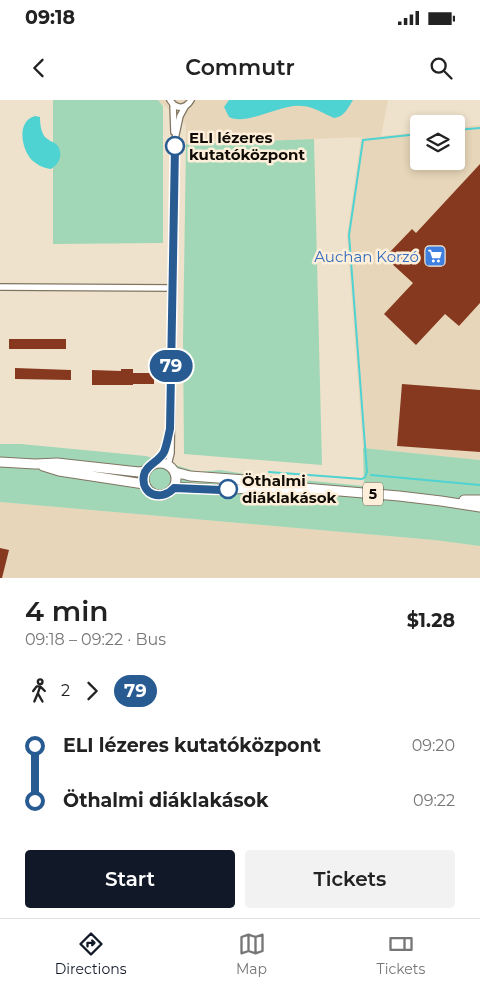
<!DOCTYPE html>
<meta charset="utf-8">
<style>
body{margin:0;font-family:Montserrat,sans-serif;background:#f2f2f2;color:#222;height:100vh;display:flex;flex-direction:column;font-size:19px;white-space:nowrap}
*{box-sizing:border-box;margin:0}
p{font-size:16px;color:#767676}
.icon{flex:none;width:28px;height:28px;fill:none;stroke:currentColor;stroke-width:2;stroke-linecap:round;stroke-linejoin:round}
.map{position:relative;height:478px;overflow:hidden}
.details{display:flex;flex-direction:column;background:#fff;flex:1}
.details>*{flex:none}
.badge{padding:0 10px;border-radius:16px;font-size:18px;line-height:32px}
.tools{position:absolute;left:410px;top:15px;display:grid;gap:10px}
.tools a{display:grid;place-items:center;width:55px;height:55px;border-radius:5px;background:#fff;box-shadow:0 2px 8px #0003;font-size:25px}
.map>.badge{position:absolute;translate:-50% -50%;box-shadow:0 0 0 2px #fff}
.legs{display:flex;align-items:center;gap:8px;height:55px;padding:0 25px;font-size:16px}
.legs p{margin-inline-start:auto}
.headline{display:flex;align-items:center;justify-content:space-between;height:85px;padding:0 25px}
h1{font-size:28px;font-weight:600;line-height:38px}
.cta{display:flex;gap:10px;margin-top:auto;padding:10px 25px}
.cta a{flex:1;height:58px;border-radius:5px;background:#111827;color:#fff;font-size:20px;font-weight:600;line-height:58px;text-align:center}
.cta a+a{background:#f2f2f2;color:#222}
ul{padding:0 25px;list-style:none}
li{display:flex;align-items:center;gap:18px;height:55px;font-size:19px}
li i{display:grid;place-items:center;width:8px;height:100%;margin:0 6px;background:currentColor}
li i::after{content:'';width:12px;height:12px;margin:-6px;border:4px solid;border-radius:50%;background:#fff}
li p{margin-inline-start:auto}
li:first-child i{background:linear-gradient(#0000 50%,currentColor 0)}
li:last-child i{background:linear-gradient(currentColor 50%,#0000 0)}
.status{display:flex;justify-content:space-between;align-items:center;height:35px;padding:0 25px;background:#fff;direction:ltr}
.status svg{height:14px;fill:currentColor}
header{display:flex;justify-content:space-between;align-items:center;height:65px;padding:0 25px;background:#fff;font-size:22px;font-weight:600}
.menu{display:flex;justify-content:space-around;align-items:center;height:70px;border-top:1px solid #e0e0e0;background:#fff;font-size:14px;color:#767676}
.menu a{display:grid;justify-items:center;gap:2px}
.menu .active{color:#111827}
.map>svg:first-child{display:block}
</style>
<div class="status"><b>09:18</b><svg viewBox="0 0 49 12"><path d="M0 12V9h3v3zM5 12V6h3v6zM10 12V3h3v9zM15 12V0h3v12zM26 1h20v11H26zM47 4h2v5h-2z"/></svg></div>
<header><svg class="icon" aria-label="back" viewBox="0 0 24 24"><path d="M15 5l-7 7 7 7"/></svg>Commutr<svg class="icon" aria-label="search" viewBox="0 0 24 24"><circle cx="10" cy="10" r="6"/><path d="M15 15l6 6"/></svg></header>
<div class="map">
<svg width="480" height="478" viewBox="0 0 480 478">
<rect width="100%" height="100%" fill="#efe2cc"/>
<!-- built -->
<path fill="#e7d6b9" d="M158,0H388L381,36L419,32V61H456V28L480,25V360L363,348L347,135L361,38L364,37L186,44V25Z
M0,402L434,440L480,446V478H0Z"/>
<!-- green -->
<path fill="#a1d7b6" d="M53,0H158L163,6V143L53,144Z
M314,39L322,365L184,354L183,240L186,44Z
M0,344H21L146,356L198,372L220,370L252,375L364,386L363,348L480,360V446L434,440L0,402Z"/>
<!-- water -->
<path fill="#4fd2d2" d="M229,0H353C348,8 344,17 334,18C324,14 313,6 301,6C281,4 247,26 229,17L224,7Z
M35,16L40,17C40,24 41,32 45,37C48,40 53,42 56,44C64,52 60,64 51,69C43,68 35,64 30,58C21,46 17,21 35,16Z"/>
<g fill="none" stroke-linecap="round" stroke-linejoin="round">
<!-- stream -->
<path stroke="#4fd2d2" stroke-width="2" d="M456,30L480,28
M269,372L362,379L365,377L367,372L349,135L363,40L419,34
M371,375L480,385"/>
</g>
<!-- building -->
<path fill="#86391f" d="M480,64V203L459,226L445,214L416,245L384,214L413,183L390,162L393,159L388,154L412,129L416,133Z
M9,239H66V249H9Z
M15,268L71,270V280L15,279Z
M121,269H133V273H154V284H133V285H92V270L121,271Z
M402,284L480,290V352L397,346Z
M0,448L9,450L2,478H0Z"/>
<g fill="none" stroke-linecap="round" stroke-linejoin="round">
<!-- street casing -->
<g stroke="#817562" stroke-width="8">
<path id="street" d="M170,0C176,10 186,9 191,0
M173,4L174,32
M0,187L172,188
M156,363L164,352L168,336
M168,365L171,353L175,39L180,16L185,7"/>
</g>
<!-- primary casing -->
<g stroke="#817562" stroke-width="11">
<path id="primary" d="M0,362L35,364L57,363L139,372L145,371
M144 379a16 16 0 1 1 32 0a16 16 0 1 1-32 0Z
M43,366L59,371L144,384
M175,372L190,376L286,383L296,386
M174,387L221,390L263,387L284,389L304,388L399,396L441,401L480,407
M464,400H480"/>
</g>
<!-- street -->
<use href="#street" stroke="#fff" stroke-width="5.5"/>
<!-- primary -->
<use href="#primary" stroke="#fff" stroke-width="9"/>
</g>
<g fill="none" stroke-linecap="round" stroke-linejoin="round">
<!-- line-1 casing -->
<g stroke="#fff" stroke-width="11">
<path id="line-1" d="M175,46L170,329C168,337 167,345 164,352C159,362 146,365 144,375C140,395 162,402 174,388L221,390L228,389"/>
</g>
<!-- line-1 -->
<use href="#line-1" stroke="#275b91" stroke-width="8"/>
</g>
<!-- icons -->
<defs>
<g id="supermarket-square" transform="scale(1.125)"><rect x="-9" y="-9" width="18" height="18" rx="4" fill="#3f7fe0" stroke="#fdefd9"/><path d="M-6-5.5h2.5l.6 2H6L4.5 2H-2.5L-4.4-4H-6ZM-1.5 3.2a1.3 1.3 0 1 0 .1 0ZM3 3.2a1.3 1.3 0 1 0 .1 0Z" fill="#fff"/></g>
</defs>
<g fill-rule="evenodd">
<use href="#supermarket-square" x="435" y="156"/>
</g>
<!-- markers -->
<g fill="#fff" stroke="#275b91" stroke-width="2.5">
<circle cx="175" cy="46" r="9"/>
<circle cx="228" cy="389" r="9"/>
</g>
<g text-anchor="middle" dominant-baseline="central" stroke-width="5" stroke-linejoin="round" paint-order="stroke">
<!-- shield labels -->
<rect fill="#fdefd9" stroke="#575045" stroke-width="1" x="363" y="382.5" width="20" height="23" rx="4"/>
<g font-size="14" font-weight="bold" fill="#100c05">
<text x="373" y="394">5</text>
</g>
<!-- stop labels -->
<g font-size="15" font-weight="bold" fill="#100c05" stroke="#fdefd9" text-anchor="start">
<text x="189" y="37">ELI lézeres<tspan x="189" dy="17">kutatóközpont</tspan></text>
<text x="242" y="380">Öthalmi<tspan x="242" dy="17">diáklakások</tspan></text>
</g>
<!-- shop labels -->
<g font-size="15" fill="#366cbe" stroke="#fdefd9" text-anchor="end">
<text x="419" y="156">Auchan Korzó</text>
</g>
</g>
</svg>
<div class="tools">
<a><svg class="icon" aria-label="layers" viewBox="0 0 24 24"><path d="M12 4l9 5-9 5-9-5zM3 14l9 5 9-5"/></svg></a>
</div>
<b class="badge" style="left:171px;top:266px;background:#275b91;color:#fff">79</b>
</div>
<section class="details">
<div class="headline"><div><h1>4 min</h1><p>09:18 – 09:22 · Bus</p></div><b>$1.28</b></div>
<div class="legs"><svg class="icon" aria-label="walk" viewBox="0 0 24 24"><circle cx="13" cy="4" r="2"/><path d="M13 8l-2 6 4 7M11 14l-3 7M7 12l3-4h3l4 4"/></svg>2<svg class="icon" aria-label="forward" viewBox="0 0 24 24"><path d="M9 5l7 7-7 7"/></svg><b class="badge" style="background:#275b91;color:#fff">79</b></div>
<ul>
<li><i style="color:#275b91"></i><b>ELI lézeres kutatóközpont</b><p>09:20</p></li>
<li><i style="color:#275b91"></i><b>Öthalmi diáklakások</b><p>09:22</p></li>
</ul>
<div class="cta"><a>Start</a><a>Tickets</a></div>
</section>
<nav class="menu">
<a class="active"><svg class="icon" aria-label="directions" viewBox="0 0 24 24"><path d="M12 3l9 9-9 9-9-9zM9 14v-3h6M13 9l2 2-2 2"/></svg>Directions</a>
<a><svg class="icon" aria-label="map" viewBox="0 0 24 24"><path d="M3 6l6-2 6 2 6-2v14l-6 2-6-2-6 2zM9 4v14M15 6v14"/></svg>Map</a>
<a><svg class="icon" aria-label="tickets" viewBox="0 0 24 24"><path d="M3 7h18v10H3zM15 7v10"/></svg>Tickets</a>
</nav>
